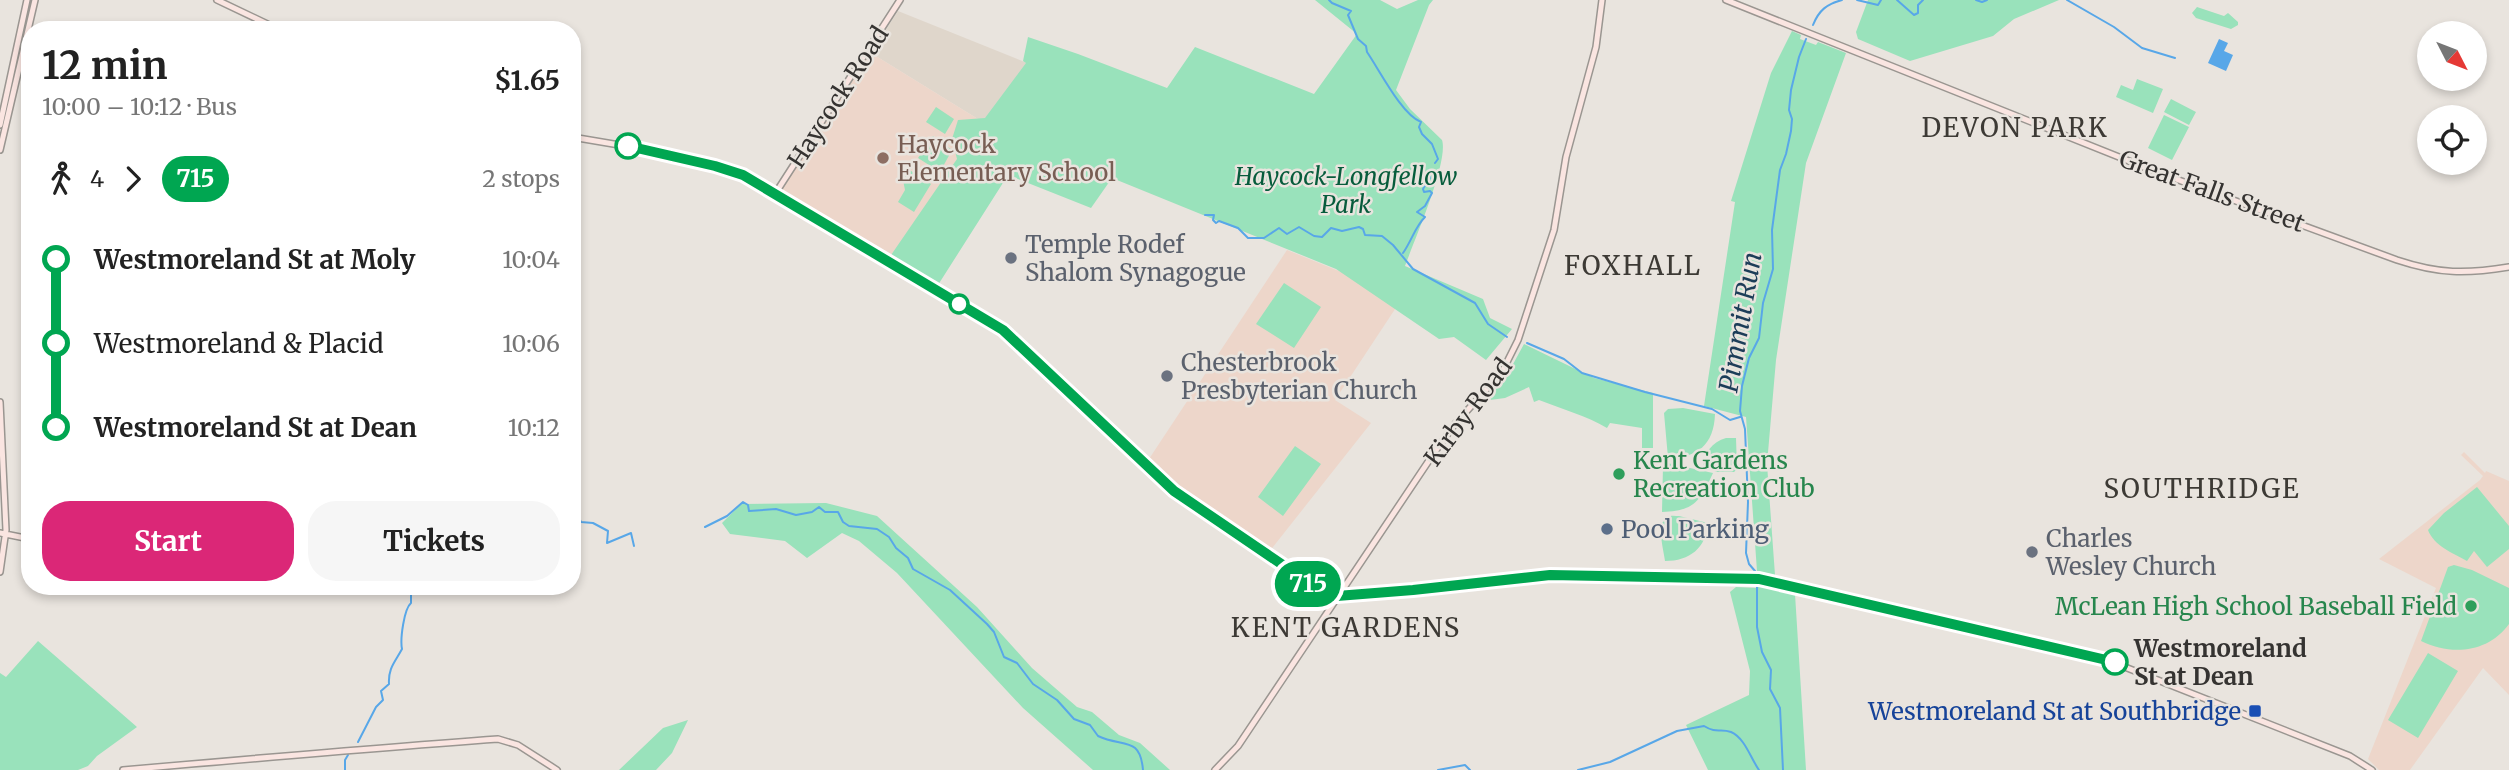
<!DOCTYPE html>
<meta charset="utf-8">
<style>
body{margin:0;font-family:Merriweather,serif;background:#f6f6f6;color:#222;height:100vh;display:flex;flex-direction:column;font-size:26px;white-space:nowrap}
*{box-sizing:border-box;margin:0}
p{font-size:23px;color:#767676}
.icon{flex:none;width:38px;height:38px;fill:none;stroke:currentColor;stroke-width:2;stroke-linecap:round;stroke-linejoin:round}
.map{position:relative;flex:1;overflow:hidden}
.panel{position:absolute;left:21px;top:21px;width:560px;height:574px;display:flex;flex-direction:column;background:#fff;border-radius:28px;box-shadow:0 4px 10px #0003}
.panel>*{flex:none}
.badge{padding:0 14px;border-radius:23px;font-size:24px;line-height:46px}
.needle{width:46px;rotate:132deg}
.controls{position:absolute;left:2417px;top:21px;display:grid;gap:14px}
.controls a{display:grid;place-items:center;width:70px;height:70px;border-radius:50%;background:#fff;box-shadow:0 4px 10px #0003;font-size:35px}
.map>.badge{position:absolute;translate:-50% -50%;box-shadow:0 0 0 4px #fff}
.legs{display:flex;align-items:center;gap:10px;height:77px;padding:0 21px;font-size:23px}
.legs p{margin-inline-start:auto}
.head{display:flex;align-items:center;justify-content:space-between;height:119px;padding:0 21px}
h1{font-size:38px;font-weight:700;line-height:52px}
.primary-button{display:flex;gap:14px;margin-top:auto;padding:14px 21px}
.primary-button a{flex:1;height:80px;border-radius:28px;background:#db2777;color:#fff;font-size:28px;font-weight:700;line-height:80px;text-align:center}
.primary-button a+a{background:#f6f6f6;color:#222}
ul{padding:0 21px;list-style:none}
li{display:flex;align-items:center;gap:24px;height:84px;font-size:26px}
li i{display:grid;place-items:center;width:10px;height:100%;margin:0 9px;background:currentColor}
li i::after{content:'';width:18px;height:18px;margin:-9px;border:5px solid;border-radius:50%;background:#fff}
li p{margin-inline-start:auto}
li:first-child i{background:linear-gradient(#0000 50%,currentColor 0)}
li:last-child i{background:linear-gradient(currentColor 50%,#0000 0)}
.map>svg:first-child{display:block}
</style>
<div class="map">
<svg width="2509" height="770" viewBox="0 0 2509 770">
<rect width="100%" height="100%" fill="#e9e4de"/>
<!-- built -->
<path fill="#dfd6cb" d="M898,11L1027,63L986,124L871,53Z"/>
<!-- education -->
<path fill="#edd6ca" d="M871,53L986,124L894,262L780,192Z
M1287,250L1403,297L1335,400L1371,423L1269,552L1173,487L1147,462Z
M2464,452L2485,473L2486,471L2509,481V695L2483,668L2410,770H2379L2368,759L2436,588L2379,559L2480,480L2483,476L2461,455Z"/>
<!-- green -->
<path fill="#99e2bb" d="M1315,0H1380L1397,9L1418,0H1433L1429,5L1396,90L1410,109L1442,140C1449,161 1414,241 1405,266L1483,299L1490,318L1512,329L1486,360L1454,337L1439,339L1336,269L1112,178L1091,208L1008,175L938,285L889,258L957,159L952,139L958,120L985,118L1026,63L1023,61L1028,37L1078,54L1167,88L1195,47L1314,94L1357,34Z
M1868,0H2059L2014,19L1993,36L1910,61L1858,39L1856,32Z
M2197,7L2224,16L2228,13L2238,22V25L2231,29L2196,18L2192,13Z
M1792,31L1801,35L1800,39L1816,45L1818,42L1846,53L1806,163L1776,360L1767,464L1775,575L1757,571L1746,417L1704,406L1735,202L1731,201L1771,73Z
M2137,79L2163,89L2153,113L2116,97L2121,85L2133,90Z
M2171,99L2196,112L2189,125L2164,112Z
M936,107L954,119L945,134L926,122Z
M2164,115L2189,127L2172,160L2148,148Z
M933,136L952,150L940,172L918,158Z
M908,169L931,184L914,212L898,202L905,190L903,180Z
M1284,283L1321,307L1294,348L1256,324Z
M1524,344L1594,378L1653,393V448H1642V428L1610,423L1607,428C1587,416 1562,409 1539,400L1534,402L1529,387L1505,398L1490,400L1488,398L1506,377Z
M1683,408L1715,414C1714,445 1697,458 1668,458L1664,413L1668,409Z
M1726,438H1736L1737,469L1734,472H1717L1703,467C1704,453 1712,442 1726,438Z
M1295,446L1321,464L1283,516L1258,497Z
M1667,463L1713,473C1700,501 1695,511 1662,512L1663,466Z
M2477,487L2509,526V549L2487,567L2474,551L2467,561C2453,553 2434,546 2428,530L2444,513Z
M826,503L877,516L977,607L1032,668L1077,707L1092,712L1119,735L1140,743L1170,770H1093L1023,708L897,573L859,541L842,533L807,558L785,541L730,534L722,523L741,504Z
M1679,516L1708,523C1706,548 1690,561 1665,561C1664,551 1655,522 1668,517C1671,515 1675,516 1679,516Z
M2454,565L2472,570L2509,588V624C2488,653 2451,656 2421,641L2448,567Z
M1758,585L1795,594L1806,770H1708L1686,725L1749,695L1750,671L1730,592L1736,587L1757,588Z
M38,641L137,727L97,756L88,766L78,770H0V673L6,677Z
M2428,653L2458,671L2418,738L2388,720Z
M688,720L672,753L656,770H619L663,728Z"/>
<!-- water -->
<path fill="#58a7e8" d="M2219,39L2228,43L2224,51L2233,55L2226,71L2208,63Z"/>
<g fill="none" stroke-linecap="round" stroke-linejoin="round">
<!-- stream -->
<path stroke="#58a7e8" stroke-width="2" d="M1329,0L1332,3L1351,11L1348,15L1358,39L1366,46L1367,52C1380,71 1402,115 1421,122L1419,127L1422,134L1432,144L1438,159L1435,163
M1857,0L1878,5L1881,0
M1897,0L1914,15L1918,13V5L1923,0
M1976,0L1982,2L1987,0
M2067,0L2114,27L2142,48L2175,58
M1813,25C1819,10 1827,4 1842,0
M1205,215H1214L1213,220L1216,223L1219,221L1238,228L1248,238H1264L1279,228L1287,234L1299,227L1314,236L1322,237L1331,228L1342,231L1359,227L1363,229L1365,235L1382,236L1393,245L1413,269L1475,303L1488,324L1507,337
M1403,253C1412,240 1415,227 1425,217L1417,212L1425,206L1432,193L1430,191L1424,192L1423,189L1430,178L1429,170
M1527,343L1564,359L1582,373L1645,392L1712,409L1730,420L1740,417
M572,509L575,510L581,522L593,523L608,531L607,543L631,533L634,546
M705,527L727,516L743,502L748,505L749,511L776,509L796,515L812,512L819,507L825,512H838L843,522L849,526L877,529L889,537L896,548L908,558L913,569L950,590L987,624L994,632L1004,657L1017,663L1033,684L1057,700L1074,719L1090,725L1098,736C1122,748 1140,735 1143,770
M1755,571L1749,564L1746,553L1748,502L1745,429L1740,411L1742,386L1749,358L1759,338L1763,303L1773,269L1772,230L1780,170L1786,154L1791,131L1792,119L1789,110L1791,90L1799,57L1806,39
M1757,586V627L1762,652L1771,670L1770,689L1780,708L1783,770
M358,742L376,707L383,700L381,691L389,684C388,668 395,662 402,649C400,639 404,609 411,603V586
M345,770V760L348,755
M1438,770L1465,765L1470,770
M1578,770L1610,762L1677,731L1704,726C1717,734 1720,728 1731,732C1745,738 1751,759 1759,770"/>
<!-- secondary casing -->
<g stroke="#9a9691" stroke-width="8">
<path id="secondary" d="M217,0L280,30
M1726,0L2154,171L2397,260C2439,274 2466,274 2509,267
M0,125L27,0
M572,137L655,151L743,175L1003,330L1171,488L1324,593L1337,596L1413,590L1550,575L1759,579L2102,658L2350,756L2372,770
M0,150L35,0
M775,194L900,0
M0,402L6,530L0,572
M0,533L30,539
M123,770C248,759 373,748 498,739L518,745L557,770
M1215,770L1238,746L1434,453L1455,424L1502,372L1518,340L1554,230L1566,157L1596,47L1602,0"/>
</g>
<!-- secondary -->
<use href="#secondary" stroke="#fae5e1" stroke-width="5"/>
</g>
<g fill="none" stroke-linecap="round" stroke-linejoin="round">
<!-- line-1 casing -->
<g stroke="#fff" stroke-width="16">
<path id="line-1" d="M628,146L715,166L743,175L1003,330L1174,491L1324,593L1337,596L1413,590L1550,575L1759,579L2115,662"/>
</g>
<!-- line-1 -->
<use href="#line-1" stroke="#00a651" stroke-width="10"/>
</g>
<!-- markers -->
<g fill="#fff" stroke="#00a651" stroke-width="3.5">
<circle cx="628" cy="146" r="12"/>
<circle cx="959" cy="304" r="9"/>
<circle cx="2115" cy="662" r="12"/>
</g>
<circle fill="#8d6e63" stroke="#e9e4de" stroke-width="2.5" cx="883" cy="158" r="7"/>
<g fill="#6b7280" stroke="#e9e4de" stroke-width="2.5">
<circle cx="1011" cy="258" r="7"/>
<circle cx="1167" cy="376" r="7"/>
<circle cx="2032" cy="552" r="7"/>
</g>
<g fill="#2e9e5b" stroke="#e9e4de" stroke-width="2.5">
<circle cx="1619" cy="474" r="7"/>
<circle cx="2471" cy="606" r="7"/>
</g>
<circle fill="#5c6f8a" stroke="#e9e4de" stroke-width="2.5" cx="1607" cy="529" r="7"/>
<rect fill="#1a4fb4" stroke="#e9e4de" stroke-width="2.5" x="2248" y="704" width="14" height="14" rx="3.5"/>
<g text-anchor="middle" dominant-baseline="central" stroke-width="5" stroke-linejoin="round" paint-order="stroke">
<!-- street labels -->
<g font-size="24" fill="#353331" stroke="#e9e4de">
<text transform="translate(838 97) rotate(-57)">Haycock Road</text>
<text transform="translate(2212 191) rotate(20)">Great Falls Street</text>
<text transform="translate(1468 412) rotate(-53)">Kirby Road</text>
</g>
<!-- education labels -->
<g font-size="24" fill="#785e54" stroke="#e9e4de" text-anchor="start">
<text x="897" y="144">Haycock<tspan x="897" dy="28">Elementary School</tspan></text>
</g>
<!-- park labels -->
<g font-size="24" font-style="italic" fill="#075c3c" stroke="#e9e4de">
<text x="1346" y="176">Haycock-Longfellow<tspan x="1346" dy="28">Park</tspan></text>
</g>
<!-- worship labels -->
<g font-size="24" fill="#5b616d" stroke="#e9e4de" text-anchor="start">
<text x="1025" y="244">Temple Rodef<tspan x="1025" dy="28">Shalom Synagogue</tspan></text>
<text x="1181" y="362">Chesterbrook<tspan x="1181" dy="28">Presbyterian Church</tspan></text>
<text x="2046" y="538">Charles<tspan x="2046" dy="28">Wesley Church</tspan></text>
</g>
<!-- leisure labels -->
<g font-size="24" fill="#27864d" stroke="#e9e4de" text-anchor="start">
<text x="1633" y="460">Kent Gardens<tspan x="1633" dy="28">Recreation Club</tspan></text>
<text x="2457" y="606" text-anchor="end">McLean High School Baseball Field</text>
</g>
<!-- service labels -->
<g font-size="24" fill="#4e5e75" stroke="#e9e4de" text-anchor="start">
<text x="1621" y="529">Pool Parking</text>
</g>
<!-- stop labels -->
<g font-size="24" font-weight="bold" fill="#353331" stroke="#e9e4de" text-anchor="start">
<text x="2134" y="648">Westmoreland<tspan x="2134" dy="28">St at Dean</tspan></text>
</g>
<!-- transit labels -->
<g font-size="24" fill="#164399" stroke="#e9e4de" text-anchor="end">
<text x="2241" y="711">Westmoreland St at Southbridge</text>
</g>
<!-- neighbourhood labels -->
<g font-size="26" letter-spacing="2" fill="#3d3a35" stroke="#e9e4de">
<text x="2015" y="127">DEVON PARK</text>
<text x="1633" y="265">FOXHALL</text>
<text x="2202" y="488">SOUTHRIDGE</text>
<text x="1346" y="627">KENT GARDENS</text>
</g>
<!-- water labels -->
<g font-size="26" font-style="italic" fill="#1c3d58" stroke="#e9e4de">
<text transform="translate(1740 322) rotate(-80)">Pimmit Run</text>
</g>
</g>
</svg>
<div class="controls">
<a><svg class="needle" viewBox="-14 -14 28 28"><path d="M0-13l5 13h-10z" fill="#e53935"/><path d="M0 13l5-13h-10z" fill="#767676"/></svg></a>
<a><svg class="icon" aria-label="locate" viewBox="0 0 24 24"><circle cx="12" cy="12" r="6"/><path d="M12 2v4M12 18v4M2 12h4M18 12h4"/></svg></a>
</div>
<b class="badge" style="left:1308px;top:584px;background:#00a651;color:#fff">715</b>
<section class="panel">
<div class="head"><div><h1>12 min</h1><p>10:00 – 10:12 · Bus</p></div><b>$1.65</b></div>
<div class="legs"><svg class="icon" aria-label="walk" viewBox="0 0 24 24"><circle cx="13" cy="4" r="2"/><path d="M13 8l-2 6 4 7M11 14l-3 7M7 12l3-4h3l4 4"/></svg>4<svg class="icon" aria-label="forward" viewBox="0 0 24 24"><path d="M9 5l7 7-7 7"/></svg><b class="badge" style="background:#00a651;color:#fff">715</b><p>2 stops</p></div>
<ul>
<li><i style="color:#00a651"></i><b>Westmoreland St at Moly</b><p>10:04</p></li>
<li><i style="color:#00a651"></i><span>Westmoreland &amp; Placid</span><p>10:06</p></li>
<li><i style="color:#00a651"></i><b>Westmoreland St at Dean</b><p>10:12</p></li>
</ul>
<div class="primary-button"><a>Start</a><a>Tickets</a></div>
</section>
</div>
